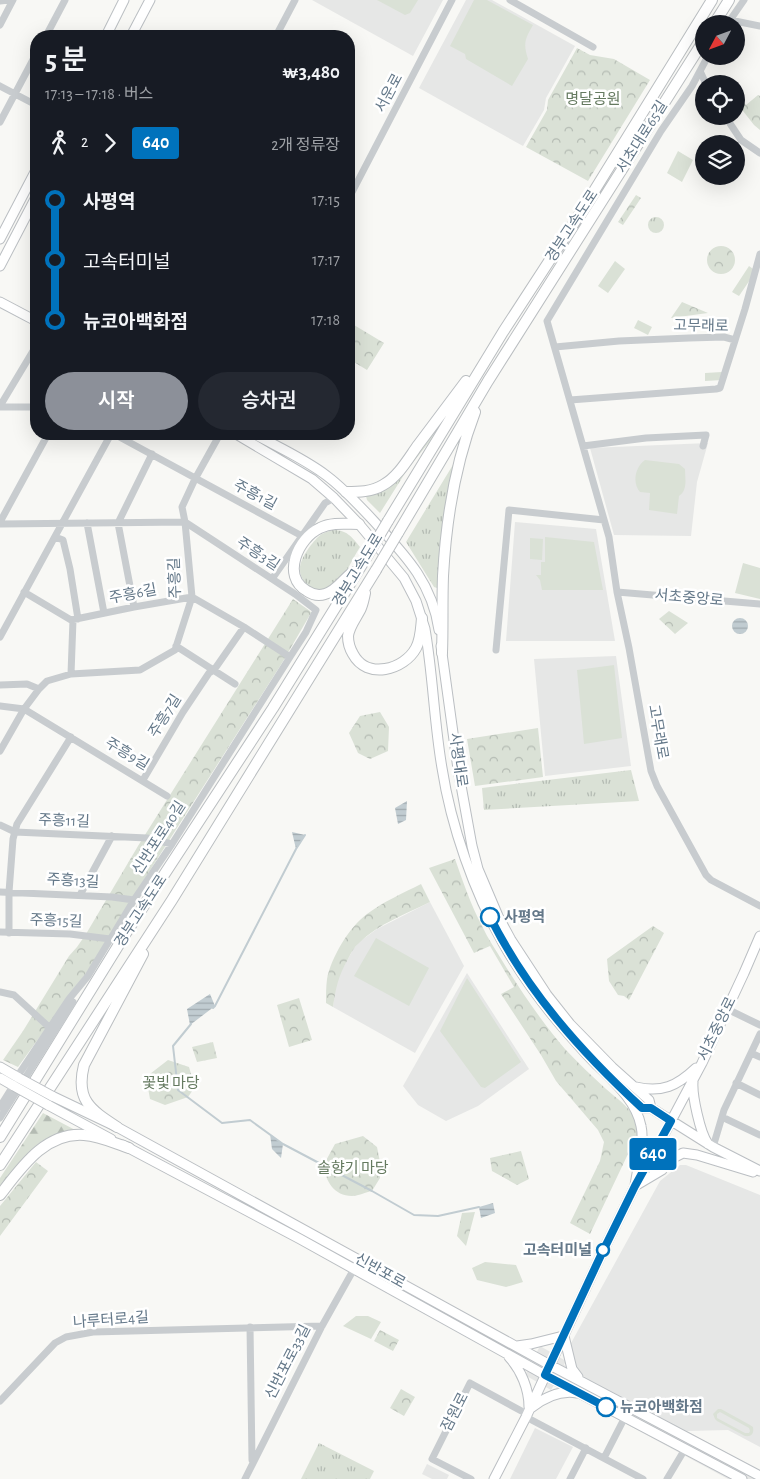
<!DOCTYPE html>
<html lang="ko">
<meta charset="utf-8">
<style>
body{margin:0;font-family:"Alegreya Sans","Noto Sans KR",sans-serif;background:#242831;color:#f1f3f6;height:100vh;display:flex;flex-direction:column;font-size:19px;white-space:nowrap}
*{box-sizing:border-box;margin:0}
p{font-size:16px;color:#9ea1a6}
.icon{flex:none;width:28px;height:28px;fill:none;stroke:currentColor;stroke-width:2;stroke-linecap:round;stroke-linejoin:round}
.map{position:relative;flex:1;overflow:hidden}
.details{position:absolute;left:30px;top:30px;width:325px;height:410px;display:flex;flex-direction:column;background:#171b24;border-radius:20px;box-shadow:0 5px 20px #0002}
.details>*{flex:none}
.badge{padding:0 10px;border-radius:4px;font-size:18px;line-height:32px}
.needle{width:32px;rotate:229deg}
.buttons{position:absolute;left:695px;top:15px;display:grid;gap:10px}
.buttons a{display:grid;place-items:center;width:50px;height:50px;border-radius:50%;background:#171b24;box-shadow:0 5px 20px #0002;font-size:25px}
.map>.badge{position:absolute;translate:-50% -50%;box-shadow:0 0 0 2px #fff}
.legs{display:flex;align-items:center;gap:8px;height:55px;padding:0 15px;font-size:16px}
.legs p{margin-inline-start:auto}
.headline{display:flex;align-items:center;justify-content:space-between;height:85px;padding:0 15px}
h1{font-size:28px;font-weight:600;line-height:38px}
.primary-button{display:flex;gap:10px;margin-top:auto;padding:10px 15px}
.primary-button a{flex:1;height:58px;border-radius:30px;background:#8c9099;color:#fff;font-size:20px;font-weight:600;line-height:58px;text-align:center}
.primary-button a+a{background:#242831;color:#f1f3f6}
ul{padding:0 15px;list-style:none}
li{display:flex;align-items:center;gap:18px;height:60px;font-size:19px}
li i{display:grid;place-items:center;width:8px;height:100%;margin:0 6px;background:currentColor}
li i::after{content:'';width:12px;height:12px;margin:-6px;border:4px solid;border-radius:50%;background:#171b24}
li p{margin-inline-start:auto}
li:first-child i{background:linear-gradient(#0000 50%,currentColor 0)}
li:last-child i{background:linear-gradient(currentColor 50%,#0000 0)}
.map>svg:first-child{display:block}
</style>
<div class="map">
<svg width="760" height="1479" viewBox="0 0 760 1479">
<defs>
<pattern id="grass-tufts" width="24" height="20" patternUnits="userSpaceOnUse" patternTransform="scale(1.25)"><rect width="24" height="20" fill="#dae1d6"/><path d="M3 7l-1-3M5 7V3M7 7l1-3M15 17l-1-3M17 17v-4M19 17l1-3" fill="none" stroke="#b4bbb3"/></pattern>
<pattern id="forest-firs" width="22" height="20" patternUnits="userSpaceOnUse" patternTransform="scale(1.25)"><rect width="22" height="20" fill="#dae1d6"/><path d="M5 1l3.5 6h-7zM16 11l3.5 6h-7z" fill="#b4bbb3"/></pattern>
<pattern id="park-crowns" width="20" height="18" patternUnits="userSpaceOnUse" patternTransform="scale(1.25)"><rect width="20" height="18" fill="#dae1d6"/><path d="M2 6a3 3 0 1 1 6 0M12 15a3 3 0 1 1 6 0" fill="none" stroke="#b4bbb3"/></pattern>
<pattern id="water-rules" width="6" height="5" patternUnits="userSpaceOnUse" patternTransform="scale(1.25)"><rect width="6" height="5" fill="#c1ccd1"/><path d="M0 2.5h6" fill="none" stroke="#a0aaaf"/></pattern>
</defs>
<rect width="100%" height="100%" fill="#f8f8f5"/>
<!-- built -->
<path fill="#e6e7e6" d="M312,0H443L413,56Z
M466,0H492L575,46L546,98L544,110L523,146L419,88Z
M708,443L697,482L691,536L614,535L590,448Z
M515,522L596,529L615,641H506Z
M616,656L631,766L545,776L534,659Z
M430,902L464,966L415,1053L333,1007L336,985L339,975L354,948L359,942L377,929Z
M467,973L529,1069L478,1106L446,1121L418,1105L403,1086Z
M680,1165H686L760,1195V1447L728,1430L687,1431L760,1471V1479H728L554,1385L551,1390L525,1375L540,1346L566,1361L564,1365L578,1372L573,1361L570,1345L660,1181Z
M535,1428L573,1447L556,1479H510Z
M427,1464L449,1475L447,1479H432L422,1474Z"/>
<!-- grass -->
<path fill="url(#grass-tufts)" d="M648 225a8 8 0 1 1 16 0a8 8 0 1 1-16 0Z
M443,419L430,441L407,470L380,513L367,500L366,496L378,493L387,488Z
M462,450L440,578L437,588L434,587L406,542Z
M332,530C347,530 351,536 360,547C352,559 346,576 334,586C321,596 301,587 300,570C299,560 311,544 318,537C322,533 327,532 332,530Z
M631,770L639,801L484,810L482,788Z
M319,1443L374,1471L370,1479H301Z"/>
<!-- forest -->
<path fill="url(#forest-firs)" d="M43,1113L79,1132C38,1130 23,1159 0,1188V1178Z"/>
<!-- park -->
<path fill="url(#park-crowns)" d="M577,48L590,55L614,59L650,80L588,181L526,147L547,110L548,100Z
M736,93L746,105L758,95L760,96V130L754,125L736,102Z
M636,195L641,198L623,225L618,222Z
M707 260a14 14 0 1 1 28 0a14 14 0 1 1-28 0Z
M682,302L708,313L671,318Z
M349,322L384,343L367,370L349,359Z
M293,599L310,611L311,613L282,663L133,897L94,962L18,1067L3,1060L23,1031L69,956L77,947L86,934L138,846Z
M669,611L688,623L675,634L659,619Z
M380,712L389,727L388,751L370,759L358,753L349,733L360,716Z
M538,728L543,777L475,786L467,739Z
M455,859C463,882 471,905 482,926C488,939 496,950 503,962C522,993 542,1022 565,1049C578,1063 592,1076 606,1089C616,1098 629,1106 635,1119C641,1132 639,1146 627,1156L590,1234L570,1223L600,1161L604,1142L598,1130L556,1081L541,1055L501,994L514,987L490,946L474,953L429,868Z
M421,884L430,902C406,914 378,924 359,943C354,947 351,953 348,959C338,977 336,987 333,1007L326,1003C326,995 326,987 327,979C331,958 349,927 367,914C383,902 403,893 421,884Z
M653,926L664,933L629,1000L624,996L618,995L609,981L607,959Z
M299,998L312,1040L289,1047L277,1005Z
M213,1042L217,1058L197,1062L192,1047Z
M168,1060L189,1067L195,1087L188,1097L165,1105L150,1099L146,1077Z
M363,1136L377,1147L380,1162V1178L372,1191C366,1192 358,1196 352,1196C334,1196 326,1181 323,1166L335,1144Z
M521,1151L529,1179L517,1185L492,1171L490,1158Z
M36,1162L48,1171L0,1236V1206Z
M475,1212L466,1246L457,1236L462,1213Z
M380,1330L399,1340L393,1351L374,1341Z
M401,1389L415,1397L404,1416L390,1408Z"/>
<!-- garden -->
<path fill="#dae1d6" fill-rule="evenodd" d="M377,0H418L410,13L405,15Z
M474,0H487L533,25C525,39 523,43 528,59L512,86L466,59L465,54L450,46Z
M678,151L693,160L682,182L667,173Z
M615,261L625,269L608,293L598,286Z
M749,266L756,271L739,296L732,292Z
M638,320L652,327L648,335L634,328Z
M722,372V380L705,381V373Z
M645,460L679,464L685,469C685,479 688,490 679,496L677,514L649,510L650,493L640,492C632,483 635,467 645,460Z
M545,537L594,542L603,590H542L540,580L536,575H541V562H545Z
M530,538L543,539L542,560L530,559Z
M743,563L760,568V599L735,593Z
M614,665L622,738L584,744L577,670Z
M376,938L429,968L409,1006L354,976Z
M467,978L521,1062L485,1088L481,1087L440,1031Z
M485,1262L516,1265L523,1282L506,1287L477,1280L472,1268Z
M356,1316H368L381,1322L371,1339L343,1326Z
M718,1409H721L750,1425L753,1427C754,1433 752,1437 745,1436L717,1421L715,1419L713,1414ZM720,1412L749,1428L750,1431L749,1433H745L717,1418V1414Z"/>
<!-- water -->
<path fill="url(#water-rules)" d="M732 626a8 8 0 1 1 16 0a8 8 0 1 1-16 0Z
M407,801L406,820L398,824L395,808Z
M292,832L305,835L296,849Z
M210,994L215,1006L190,1025L187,1009Z
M270,1134L283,1144L281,1158L272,1149Z
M493,1203L495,1213L481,1218L479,1207Z"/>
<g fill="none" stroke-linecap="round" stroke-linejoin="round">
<!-- stream -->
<path stroke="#c1ccd1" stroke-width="2" d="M213,1008L215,1006L296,849L305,835
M191,1024L173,1046L178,1090L222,1123L250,1120L283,1144L372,1191L414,1215L438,1216L479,1207"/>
<!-- major casing -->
<g stroke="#bbbfc3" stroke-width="11">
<path id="major" d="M106,36L124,0
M131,36L150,0
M0,239L36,170
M0,266L36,197
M0,302L36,321
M236,434L312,479L334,498L359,524L404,578L416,601L425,629C433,675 434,722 442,768C451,826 474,892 503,943C522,977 546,1009 572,1038C579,1046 587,1055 595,1063C613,1081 636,1100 641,1126C645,1143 637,1169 635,1186
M254,434C278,447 305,459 327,476C343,488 357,503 371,518C403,553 432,581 439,630
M441,646L458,769L472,846L478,869L498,916L511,940L547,995L570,1024L612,1067L649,1100L651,1108
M0,1067L19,1078
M0,1078L14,1086
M693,1082C692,1095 700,1133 708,1144
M636,1087C662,1093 677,1086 696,1068
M52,1096L117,1127L550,1365L760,1476
M631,1097L642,1108H651L713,1147L760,1171
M48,1105L111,1139
M123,1145L300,1239L545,1375L742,1479
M635,1186L662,1170L666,1163L673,1158L683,1153L697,1155L753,1172
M564,1336L572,1369L578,1377
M517,1346L531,1344L563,1336
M509,1357C521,1370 529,1389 529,1407
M531,1408C545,1397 560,1390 577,1393
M494,1479L526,1417L602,1253L635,1186L661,1140L702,1063L744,973L760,936"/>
</g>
<!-- highway casing -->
<g stroke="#babec1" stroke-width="12">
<path id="highway" d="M714,24L729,0
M346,492C358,492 372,492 383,485C398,477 408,459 418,445C434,424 450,402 466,381
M388,521L503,332L583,209L712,0
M398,533L488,381L704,40
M353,572C343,579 337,591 325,594C319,596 313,595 307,591C281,576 298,538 320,528C332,522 346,524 359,524
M365,593C364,598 363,603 361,608C357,617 349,626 348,636C348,642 350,649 353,654C367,680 404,670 416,648C421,639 421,628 422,618
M442,653C443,627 442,602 443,576C446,521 455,464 475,412
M117,1127C91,1110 75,1100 84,1065L143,954
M0,1137L126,933L273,708L366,558
M0,1165L172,900L376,570
M0,1195C21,1168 45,1132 84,1135C100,1136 114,1143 129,1148"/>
</g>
<!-- minor -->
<path stroke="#c8cccf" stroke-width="7" d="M510,0L593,47
M0,1L9,0
M730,20L760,26
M728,23L744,0
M0,25L13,0
M46,36L65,0
M276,36L295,0
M708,56L692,86L661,131L547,321L609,537L617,592L629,648L651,771L657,786L706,875L711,880L760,906
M700,71L706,84
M0,86L36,105
M725,116L741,140L760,153
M0,122L36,54
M349,198L452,0
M555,347L619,341L689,338L724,337L735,340
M570,400L716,389L720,388L745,309L760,254
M0,406L36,346
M0,407H36
M114,434L302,536
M583,446L646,438L706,435L703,446
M0,522L48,434
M87,523L104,613
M0,524L185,522
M55,537L63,540L70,569L78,619
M272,579L325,503L334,498
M24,592L71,620L134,607L192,597L244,627L290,657
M617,592L760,604
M134,607L118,523L152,454
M0,637L111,434
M176,646L235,684
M496,650L509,510L604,520
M71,674L73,620
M0,685L27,684L39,689
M0,706L24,709L167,796
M0,751L24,709L39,689L47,681L71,674L140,670L175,650L192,597L185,522L182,507L195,479L220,434
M143,780L183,712L209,673L214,670L244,627
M0,825L15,832L147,838L172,844
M0,892L112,897L134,900
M80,895L112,836
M0,932L70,934L110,939
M9,933V892L13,839L17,824L71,737
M0,992L14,995L50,1028
M727,1009L760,1025
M751,1053L760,1057
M17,1077L69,999L88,976L134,900L172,844L290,657L306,632L316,610L295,594L185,522
M736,1083L760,1095
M0,1107L13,1086
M722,1117L760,1135
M0,1118L73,1002
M713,1147L724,1110L760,1034
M250,1327L252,1460
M0,1401L55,1343L66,1337L93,1332L322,1326
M526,1417L643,1479
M604,1458L625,1417
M245,1479L322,1326L359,1260
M471,1479L432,1459L470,1383L527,1414
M570,1479L586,1448
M667,1479L685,1449"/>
<!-- major -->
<use href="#major" stroke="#fff" stroke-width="9"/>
<!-- highway -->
<use href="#highway" stroke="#fff" stroke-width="10"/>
<!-- major-bridge casing -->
<g stroke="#bbbfc3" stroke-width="11" stroke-linecap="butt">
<path id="major-bridge" d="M19,1078L52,1096
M14,1086L48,1105"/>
</g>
<!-- highway-bridge casing -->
<g stroke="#babec1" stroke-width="12" stroke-linecap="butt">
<path id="highway-bridge" d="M366,558L388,521
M376,570L398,533"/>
</g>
<!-- major-bridge -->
<use href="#major-bridge" stroke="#fff" stroke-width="9"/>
<!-- highway-bridge -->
<use href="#highway-bridge" stroke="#fff" stroke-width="10"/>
</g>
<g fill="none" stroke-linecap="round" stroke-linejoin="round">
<!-- line-1 casing -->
<g stroke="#fff" stroke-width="11">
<path id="line-1" d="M490,917C527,991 581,1052 642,1108H651L671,1121L635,1186L602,1253L545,1375L606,1407"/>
</g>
<!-- line-1 -->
<use href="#line-1" stroke="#0072bc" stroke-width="8"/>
</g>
<!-- markers -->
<g fill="#fff" stroke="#0072bc" stroke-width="2.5">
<circle cx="490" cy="917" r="9"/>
<circle cx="603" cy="1250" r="6"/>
<circle cx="606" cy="1407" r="9"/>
</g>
<g text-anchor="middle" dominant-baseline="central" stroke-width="5" stroke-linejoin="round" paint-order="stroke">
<!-- street labels -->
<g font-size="15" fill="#647889" stroke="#fff">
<text transform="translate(389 93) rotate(-62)">서운로</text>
<text transform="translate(642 137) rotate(-58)">서초대로65길</text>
<text transform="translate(572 226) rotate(-57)">경부고속도로</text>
<text transform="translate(701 326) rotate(1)">고무래로</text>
<text transform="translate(255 495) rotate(28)">주흥1길</text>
<text transform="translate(258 554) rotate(33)">주흥3길</text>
<text transform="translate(358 570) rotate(-59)">경부고속도로</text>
<text transform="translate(175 578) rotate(-92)">주흥길</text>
<text transform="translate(133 594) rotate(-11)">주흥6길</text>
<text transform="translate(689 598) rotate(5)">서초중앙로</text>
<text transform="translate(165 716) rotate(-58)">주흥7길</text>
<text transform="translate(658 732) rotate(80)">고무래로</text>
<text transform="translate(127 754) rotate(31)">주흥9길</text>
<text transform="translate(458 760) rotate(82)">사평대로</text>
<text transform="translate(64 821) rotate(2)">주흥11길</text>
<text transform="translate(159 838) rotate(-57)">신반포로40길</text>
<text transform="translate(73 881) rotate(3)">주흥13길</text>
<text transform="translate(141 911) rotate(-57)">경부고속도로</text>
<text transform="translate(56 921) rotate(2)">주흥15길</text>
<text transform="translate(717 1029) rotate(-64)">서초중앙로</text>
<text transform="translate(380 1271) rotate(29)">신반포로</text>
<text transform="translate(111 1320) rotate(-4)">나루터로4길</text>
<text transform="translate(288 1362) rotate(-63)">신반포로33길</text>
<text transform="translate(455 1412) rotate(-63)">잠원로</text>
</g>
<!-- park labels -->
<g font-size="15" fill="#657a60" stroke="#fff">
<text x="593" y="99">명달공원</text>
<text x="171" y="1083">꽃빛 마당</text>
<text x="353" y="1168">솔향기 마당</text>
</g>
<!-- stop labels -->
<g font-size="15" font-weight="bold" fill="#647889" stroke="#fff" text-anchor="start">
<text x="504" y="917">사평역</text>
<text x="592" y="1250" text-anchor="end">고속터미널</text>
<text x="620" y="1407">뉴코아백화점</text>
</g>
</g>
</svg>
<div class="buttons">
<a><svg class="needle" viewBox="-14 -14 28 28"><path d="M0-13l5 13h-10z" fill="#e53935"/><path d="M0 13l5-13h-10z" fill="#9ea1a6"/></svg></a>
<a><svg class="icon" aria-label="locate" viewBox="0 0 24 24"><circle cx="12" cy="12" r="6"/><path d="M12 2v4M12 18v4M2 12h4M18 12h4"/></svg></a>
<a><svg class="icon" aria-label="layers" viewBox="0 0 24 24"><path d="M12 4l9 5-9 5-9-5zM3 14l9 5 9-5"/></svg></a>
</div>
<b class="badge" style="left:653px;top:1154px;background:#0072bc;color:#fff">640</b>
<section class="details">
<div class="headline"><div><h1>5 분</h1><p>17:13 – 17:18 · 버스</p></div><b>₩3,480</b></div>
<div class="legs"><svg class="icon" aria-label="walk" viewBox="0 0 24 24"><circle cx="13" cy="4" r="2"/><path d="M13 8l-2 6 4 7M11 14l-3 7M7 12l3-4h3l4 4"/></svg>2<svg class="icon" aria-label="forward" viewBox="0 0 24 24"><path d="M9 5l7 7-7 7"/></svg><b class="badge" style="background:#0072bc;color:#fff">640</b><p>2개 정류장</p></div>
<ul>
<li><i style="color:#0072bc"></i><b>사평역</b><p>17:15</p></li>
<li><i style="color:#0072bc"></i><span>고속터미널</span><p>17:17</p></li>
<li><i style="color:#0072bc"></i><b>뉴코아백화점</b><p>17:18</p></li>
</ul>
<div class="primary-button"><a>시작</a><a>승차권</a></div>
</section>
</div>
